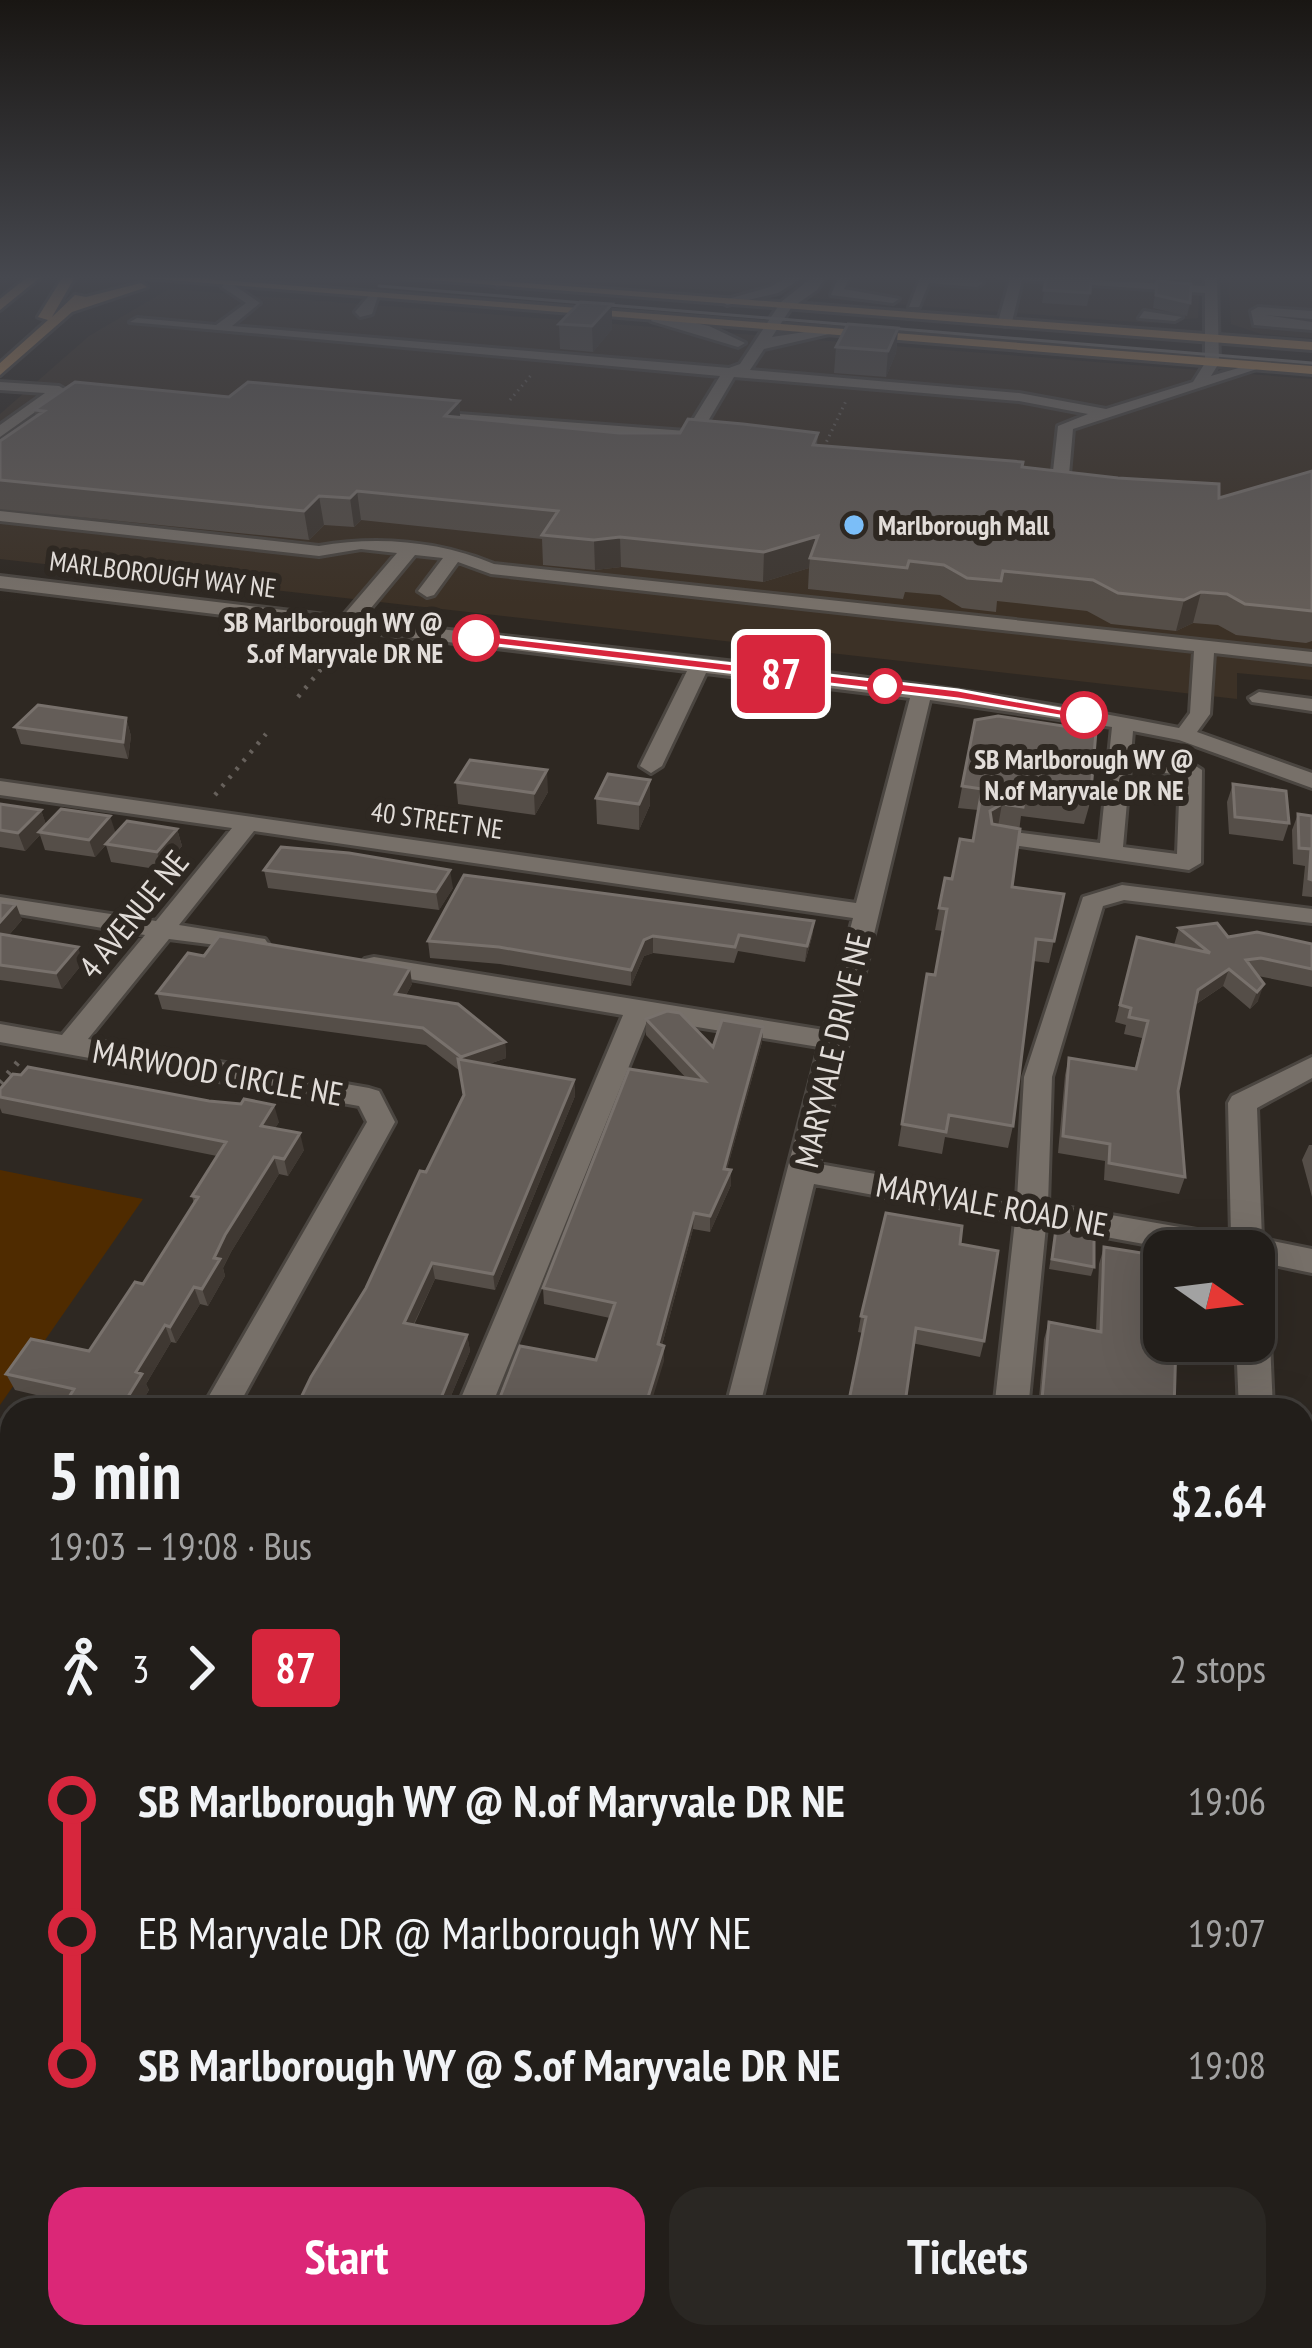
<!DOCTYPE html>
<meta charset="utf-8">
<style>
body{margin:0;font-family:"PT Sans Narrow",sans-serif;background:#2a2723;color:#f1f3f6;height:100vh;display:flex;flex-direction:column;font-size:45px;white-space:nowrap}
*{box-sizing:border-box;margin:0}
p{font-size:39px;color:#a2a2a2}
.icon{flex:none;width:66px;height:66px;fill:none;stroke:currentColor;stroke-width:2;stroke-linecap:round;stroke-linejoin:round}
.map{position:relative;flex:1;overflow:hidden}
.sheet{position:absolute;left:0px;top:1398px;width:1314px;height:951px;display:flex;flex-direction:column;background:#221e1a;border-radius:36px 36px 0 0;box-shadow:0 12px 48px #0002,0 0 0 3px #3f3c39}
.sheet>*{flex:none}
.badge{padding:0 24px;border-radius:9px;font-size:42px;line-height:78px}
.needle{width:78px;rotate:104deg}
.tools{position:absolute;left:1143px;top:1230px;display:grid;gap:24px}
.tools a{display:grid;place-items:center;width:132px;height:132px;border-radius:24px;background:#221e1a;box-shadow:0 12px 48px #0002,0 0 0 3px #3f3c39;font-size:60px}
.map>.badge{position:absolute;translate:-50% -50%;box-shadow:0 0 0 6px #fff}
.legs{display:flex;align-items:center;gap:18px;height:132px;padding:0 48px;font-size:39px}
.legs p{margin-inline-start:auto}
.headline{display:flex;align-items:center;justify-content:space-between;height:204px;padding:0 48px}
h1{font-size:66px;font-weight:600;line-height:90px}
.primary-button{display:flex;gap:24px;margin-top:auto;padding:24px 48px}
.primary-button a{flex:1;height:138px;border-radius:36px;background:#db2777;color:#fff;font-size:48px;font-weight:600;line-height:138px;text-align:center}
.primary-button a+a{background:#2a2723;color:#f1f3f6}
ul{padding:0 48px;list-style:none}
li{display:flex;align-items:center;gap:42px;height:132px;font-size:45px}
li i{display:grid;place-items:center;width:18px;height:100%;margin:0 15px;background:currentColor}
li i::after{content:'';width:30px;height:30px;margin:-15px;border:9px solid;border-radius:50%;background:#221e1a}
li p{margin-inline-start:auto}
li:first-child i{background:linear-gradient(#0000 50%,currentColor 0)}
li:last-child i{background:linear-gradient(currentColor 50%,#0000 0)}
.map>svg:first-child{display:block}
</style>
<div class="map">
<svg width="1312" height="2348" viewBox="0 0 1312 2348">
<rect width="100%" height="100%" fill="#2e2822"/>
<!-- built -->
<path fill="#3c3126" d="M504,275H1200L1198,318L1149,323Z
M1228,275H1312V338L1261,334L1231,324Z
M169,289L1312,379V680L1237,673V699L0,559V414L89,336Z"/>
<!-- green -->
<path fill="#4f2b00" d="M0,1170L143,1199L0,1405Z"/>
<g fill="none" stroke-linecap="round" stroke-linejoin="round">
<!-- minor casing -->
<g stroke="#4b4641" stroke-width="6">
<path id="minor" d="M479,275H494L507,284L497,287Z
M792,275H807L778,293L727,305L721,301L770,287Z
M815,275H827L817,290L791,308L772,337L831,328L838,332L764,349L750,370L1019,393L1106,409L1193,382L1205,363V293L1022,280L1012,322L1005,326L998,322L1010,279L994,275L1205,286V275H1217L1219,363L1211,376L1259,362L1266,366L1073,429L1068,486L1060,491L1027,484L1035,479L1052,480L1058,426L1088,414L1019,401L734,377L701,433L715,436L717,439L709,444L423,419L418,417V411L686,431L720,376L130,322L137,318L216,325L246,303L222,287L226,280L260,303L232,326L729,368L740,364L781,302Z
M839,275H851L844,289L899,299L893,303L831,295Z
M921,276L977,279L983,283L977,287L929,283L919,307H909Z
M372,292L378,296L372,314L360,317L355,312Z
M1258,307L1312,311V319L1265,315L1312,322V330L1254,325L1251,311Z
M1144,311L1182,317L1175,321L1139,318Z
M656,314L709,326L745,343L738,347L651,321Z
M0,382L59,386L66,390L0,437V425L45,393L0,390Z
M0,511L319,546C378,536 439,541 494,564L1312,652V664L1214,653L1210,714L1197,732L1312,773V788L1179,740L1133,731L1131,755L1191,763L1202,770L1201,863L1189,870L991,842V832L999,830L1100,843L1112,727L930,700L819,1164L1017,1199L1024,1077L1083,897L1122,885L1312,909V923L1124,900L1103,906L1052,1077L1048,1204L1231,1236L1228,1103L1232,1096L1312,1057V1078L1257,1108L1262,1239L1312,1249V1273L1254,1261V1251H1182L1046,1226L1028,1410H994L1015,1221L814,1184L759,1410H725L819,1047L648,1019L490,1410H456L623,1015L374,973L365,971L361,965L365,959L374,957L824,1030L853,918L254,831L179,925L265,939L269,945L265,951L169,939L88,1039L369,1088L379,1091L395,1122L236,1410H201L367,1122L359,1106L0,1042V1024L62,1035L145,935L0,911V897L156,921L232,828L0,795V781L856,903L910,698L706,673L662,766L651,773L640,766L687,671L0,588V576L342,617L397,553L361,549L319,556L0,521ZM415,555L443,558L418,591L427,597L434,595L458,562L491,574L1194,651L1190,713L1179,728C911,675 634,652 361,620ZM1130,768L1180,775L1177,854L1123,847Z
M1259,692L1312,699V711L1252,702L1249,698Z
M1254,1328L1265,1332L1270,1341L1273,1410H1239L1236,1341H1254Z
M0,1568L12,1571V1605L0,1602Z
M12,1746V1803L0,1808V1751Z
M1302,2048L1312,2051V2099L1302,2096Z
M30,2337H84L80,2348H26Z
M452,2337H504L501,2348H449Z
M861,2337H913L911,2348H859Z
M1247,2337H1299V2348H1247Z"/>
</g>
<!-- major casing -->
<g stroke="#4b4641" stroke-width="6">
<path id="major" d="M30,275H43L0,310V299Z
M64,275H76L52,317L75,295L86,297L141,283L147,287L72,312L0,375V363L48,320L38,317Z
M109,275H159L1312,366V374Z
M367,275H419L1312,342V350Z"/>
</g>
<!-- path-far2 -->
<path stroke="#67615c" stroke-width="3" stroke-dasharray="1.5 4.5" stroke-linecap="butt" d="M510,400L532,374
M824,447L846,401
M810,654L816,640
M320,671L342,644"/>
<!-- path-far1 -->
<path stroke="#67615c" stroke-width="4.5" stroke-dasharray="3 8" stroke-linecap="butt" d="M298,697L322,668
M215,795L266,734"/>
<!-- path -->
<path stroke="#67615c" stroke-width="6" stroke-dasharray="3 9" stroke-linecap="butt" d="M0,1083L19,1061"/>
<!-- minor -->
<use href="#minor" fill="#777069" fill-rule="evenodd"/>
<!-- major -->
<use href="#major" fill="#b68959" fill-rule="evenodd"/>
<!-- tram -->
<path stroke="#7f7a75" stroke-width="3" d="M379,286L1312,363"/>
</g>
<!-- wall -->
<path fill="#554e48" d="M1047,275L1090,293L1087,306L1042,303Z
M1075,275H1192L1191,281Z
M1157,281L1190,303L1187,316L1153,308Z
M559,324L612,329L593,352L560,349Z
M898,328L896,353L886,377L834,373L836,347Z
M229,397L459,401L460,418L619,433H818L817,445L1022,467L1219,498L1312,471V641L1306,643L1236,635L1218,625L1193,623L1176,631L1111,624L1087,611L997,601L996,612L962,608L940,595L905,592L903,599L808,589L809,568L763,582L621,567L595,570L543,565L542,539L361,520L354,527L324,525L309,540L0,509V441L36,417L34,410Z
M126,718L131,736L128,759L21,744L15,727Z
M975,720L1090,803L1084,824L1021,816L1012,887L1064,894L1049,963L1033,961L1013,1126L1008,1148L945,1137L942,1154L898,1146L927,974L935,975L943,931L935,930L945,878L952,879L973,841L978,810L958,808Z
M650,780V805L639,830L597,824L596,798Z
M456,782L548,792L535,815L458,804Z
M1233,784L1289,823L1283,841L1229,834L1227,802Z
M0,804L41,810L46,825L115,834L177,829L182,846L162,870L111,862L106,845L95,857L45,850L40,835L25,851L0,847Z
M1298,814L1312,816V897L1302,896L1305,866L1293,864L1292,830Z
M264,870L453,888L439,910L268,888Z
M0,902L22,920L9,935L83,963L62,989L0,980Z
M814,921L812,937L805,962L738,951L734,963L653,953L644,956L631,986L500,964L430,958L428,941Z
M1179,928L1228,937L1312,944V987L1258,976V1001L1250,1009L1223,986L1195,1005L1178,1091L1185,1177L1179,1194L1104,1180L1105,1161L1058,1153L1065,1075L1069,1058L1135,1069L1142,1038L1124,1034L1126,1025L1115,1022L1137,937L1174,945Z
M412,984L406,995L505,1042L506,1058L489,1064L574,1080L575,1096L495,1290L435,1279L414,1325L467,1335L470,1351L445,1410H295L366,1288L426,1172L464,1095L460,1071L426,1045L162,1009L157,993Z
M646,1019L713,1047L763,1027L762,1042L727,1169L731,1185L710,1232L693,1229L662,1345L664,1361L596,1360L610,1318L544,1304L543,1288L687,1079L646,1035Z
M0,1089L279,1122L275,1128L304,1150L288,1176L279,1174L231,1252L223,1268L225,1276L208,1306L200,1304L176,1343L171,1342L146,1384L149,1390L137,1410H61L66,1402L15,1390L6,1374L89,1351L143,1284L194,1204L192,1196L217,1156L2,1113L0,1108Z
M1309,1145H1312V1197L1302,1160Z
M1056,1229L1094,1267L1091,1276L1049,1269Z
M960,1244L984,1341L980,1357L858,1332L861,1316Z
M1104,1247L1154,1275L1174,1410H1038L1044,1339L1049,1322L1096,1331L1099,1264Z
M12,1453V1499L0,1497V1455L10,1457Z
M1051,2337H1152L1151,2348H1049Z"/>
<!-- shaded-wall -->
<path fill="#3f3832" d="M612,304V329L593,352L592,326Z
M898,328L896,353L886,377L888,351Z
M459,401L461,429L445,416Z
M357,491L361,520L354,527L350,498Z
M319,496L324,525L309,540L304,511Z
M818,536L810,558L809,568L763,582L764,552Z
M620,537L621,567L595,570L594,540Z
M1201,592L1193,623L1176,631L1184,600Z
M126,718L131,736L128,759L123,742Z
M547,770L548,792L535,815L534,793Z
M650,780V805L639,830V804Z
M1002,804L998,826L986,832L990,811Z
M41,810L47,827L39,832L40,835L25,851L18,833Z
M110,816L116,834L95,857L89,840Z
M177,829L182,846L162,870L157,852Z
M450,870L453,888L439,910L436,892Z
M16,904L22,920L0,945V922Z
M814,921L812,937L805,962L807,946Z
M653,936V953L644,956L631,986V970L644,940Z
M78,947L83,963L62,989L56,973Z
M410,968L412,984L398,1010L395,994Z
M1229,969L1223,986L1193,1006L1198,990Z
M1264,984L1258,1001L1250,1009L1257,992Z
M763,1027L762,1042L723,1184L724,1169Z
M505,1042L506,1058L463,1073L461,1057Z
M574,1080L575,1096L495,1290L493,1274Z
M274,1105L279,1122L266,1142L261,1126Z
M300,1133L304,1150L288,1176L284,1159Z
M274,1157L279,1174L231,1252L223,1268L225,1276L208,1306L202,1289L214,1258L225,1235Z
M731,1170V1185L710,1232V1216Z
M694,1213L693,1229L658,1360V1344Z
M432,1263L435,1279L407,1338L404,1323Z
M194,1287L200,1304L176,1343L170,1327Z
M165,1325L171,1342L146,1384L149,1390L137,1410H126V1400L136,1372Z
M467,1335L470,1351L445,1410H436Z
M664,1346V1361L649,1410H644Z
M12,2073V2103L0,2126V2095Z
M0,2335L9,2339L5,2348H0Z
M173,2337H180L175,2348H168Z
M311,2337H321L317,2348H307Z"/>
<!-- building -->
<path fill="#645d58" stroke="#78716c" stroke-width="3" d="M1047,275L1091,277L1090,293L1044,290Z
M1157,281L1191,284L1190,303L1156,295Z
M580,302L612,304L592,326L559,324Z
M848,324L898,328L888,351L836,347Z
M75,382L229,397L248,382L459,401L445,416L619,433H680L688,419L743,424L818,433L813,445L1023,462L1022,467L1118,478L1219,484V498L1312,471V611L1245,604L1227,594L1201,592L1184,600L1118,593L1093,580L1003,571L1001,581L967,578L944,565L909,561L907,568L810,558L818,536L764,552L620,537L594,540L542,535L558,511L357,491L350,498L319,496L304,511L0,480V441L44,411L34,410Z
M38,705L126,718L123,742L15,727Z
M998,716L1096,731L1090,803L1025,795L1023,807L1002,804L990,811L992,824L1020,829L1012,887L1064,894L1054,941L1036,939L1013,1126L949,1115L946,1132L902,1124L927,974L935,975L947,909L939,908L945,878L952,879L960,839L973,841L982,789L962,786L975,720Z
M470,760L547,770L534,793L456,782Z
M608,774L650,780L639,804L596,798Z
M1233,784L1286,791L1289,823L1235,817Z
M0,804L41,810L18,833L0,830Z
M61,809L110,816L89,840L39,832Z
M1298,814L1312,816V880L1309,879L1311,849L1299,848Z
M127,821L177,829L157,852L106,844Z
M281,847L349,853L450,870L436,892L264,870Z
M464,875L814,921L807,946L739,935L735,947L653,936L644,940L631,970L499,947L428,941Z
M0,902L16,904L0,922Z
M1217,923L1228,937L1257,932L1312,944V969L1261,958L1246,960L1264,984L1257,992L1229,969L1198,990L1178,1091L1185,1177L1109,1163L1110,1144L1063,1136L1069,1058L1136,1069L1148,1021L1129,1017L1131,1008L1120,1005L1137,937L1210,953L1179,928Z
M0,934L78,947L56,973L0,965Z
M219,936L410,968L395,994L458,1004L505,1042L461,1057L423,1028L157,993L188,953L204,956Z
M667,1011L680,1013L713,1047L722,1020L763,1027L724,1169L731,1170L710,1216L694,1213L658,1344L664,1346L644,1410H495L520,1346L596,1360L615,1303L543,1288L629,1069L705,1081L646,1019Z
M458,1059L574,1080L493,1274L432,1263L404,1323L467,1335L436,1410H295L311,1377L366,1288L420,1171L426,1172L464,1095Z
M28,1067L209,1101L241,1104L244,1099L274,1105L261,1126L300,1133L284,1159L274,1157L225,1235L214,1258L220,1259L202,1289L194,1287L170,1327L165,1325L136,1372L142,1374L126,1400L132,1401L126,1410H61L74,1389L6,1374L31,1339L89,1351L135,1282L143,1284L198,1197L192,1196L226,1142L0,1097V1089L13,1074L21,1075Z
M886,1213L962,1226L960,1244L998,1251L984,1341L916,1328L904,1410H847L866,1317L861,1316Z
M1056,1229L1094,1236V1267L1052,1259Z
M1104,1247L1154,1255V1275L1164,1276V1341H1176L1174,1410H1041L1049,1322L1101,1332Z
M12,1453V1485L0,1483V1455L10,1457Z
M12,1923V2073L0,2095V1945Z
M117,2337H173L168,2348H111Z
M224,2337H311L307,2348H220Z
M628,2337H840L839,2348H636L638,2341Z
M933,2337H1001L999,2348H931Z
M1058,2337H1152L1151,2348H1057Z"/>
<!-- sky -->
<linearGradient id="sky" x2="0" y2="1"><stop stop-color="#191613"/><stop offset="0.46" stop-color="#46484f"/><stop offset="1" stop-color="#46484f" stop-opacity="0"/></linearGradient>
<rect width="1312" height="603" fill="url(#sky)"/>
<!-- line-1 -->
<path fill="#d7263d" stroke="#fff" stroke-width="3" d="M476,634L958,690L1093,715L1084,720L958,699L471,642L469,638Z"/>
<!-- markers -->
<circle fill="#7bbef8" stroke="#2e2822" stroke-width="4.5" cx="854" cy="525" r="12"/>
<g fill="#fff" stroke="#d7263d" stroke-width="6">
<circle cx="476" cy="638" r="21"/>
<circle cx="885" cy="686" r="15"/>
<circle cx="1084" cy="715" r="21"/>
</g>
<g text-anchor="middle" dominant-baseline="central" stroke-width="12" stroke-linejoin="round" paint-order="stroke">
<!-- far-poi labels -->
<g font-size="27" font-weight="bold" fill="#e2ddd9" stroke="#2e2822" text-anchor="start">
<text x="878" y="525">Marlborough Mall</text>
</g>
<!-- far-street labels -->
<g font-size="27" fill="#e2ddd9" stroke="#2e2822">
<text transform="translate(163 574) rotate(7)">MARLBOROUGH WAY NE</text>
<text transform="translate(437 820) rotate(8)">40 STREET NE</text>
</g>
<!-- far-stop labels -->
<g font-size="27" font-weight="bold" fill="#e2ddd9" stroke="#2e2822" text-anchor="end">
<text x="443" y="622">SB Marlborough WY @<tspan x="443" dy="31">S.of Maryvale DR NE</tspan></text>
<text x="1084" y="759" text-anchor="middle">SB Marlborough WY @<tspan x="1084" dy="31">N.of Maryvale DR NE</tspan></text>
</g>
<!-- street labels -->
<g font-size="33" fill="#e2ddd9" stroke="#2e2822">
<text transform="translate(133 914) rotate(-51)">4 AVENUE NE</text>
<text transform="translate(832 1050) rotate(-77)">MARYVALE DRIVE NE</text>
<text transform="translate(218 1072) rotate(10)">MARWOOD CIRCLE NE</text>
<text transform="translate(992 1204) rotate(10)">MARYVALE ROAD NE</text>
</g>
</g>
</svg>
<div class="tools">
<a><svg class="needle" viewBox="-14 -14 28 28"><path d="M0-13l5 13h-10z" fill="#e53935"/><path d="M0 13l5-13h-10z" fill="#a2a2a2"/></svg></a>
</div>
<b class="badge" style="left:781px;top:674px;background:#d7263d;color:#fff">87</b>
<section class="sheet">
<div class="headline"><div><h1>5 min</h1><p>19:03 – 19:08 · Bus</p></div><b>$2.64</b></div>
<div class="legs"><svg class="icon" aria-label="walk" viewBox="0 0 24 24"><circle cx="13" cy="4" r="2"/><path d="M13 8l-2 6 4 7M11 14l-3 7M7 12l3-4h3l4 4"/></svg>3<svg class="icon" aria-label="forward" viewBox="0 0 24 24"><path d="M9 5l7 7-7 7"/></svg><b class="badge" style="background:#d7263d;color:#fff">87</b><p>2 stops</p></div>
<ul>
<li><i style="color:#d7263d"></i><b>SB Marlborough WY @ N.of Maryvale DR NE</b><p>19:06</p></li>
<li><i style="color:#d7263d"></i><span>EB Maryvale DR @ Marlborough WY NE</span><p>19:07</p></li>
<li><i style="color:#d7263d"></i><b>SB Marlborough WY @ S.of Maryvale DR NE</b><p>19:08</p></li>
</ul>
<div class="primary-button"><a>Start</a><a>Tickets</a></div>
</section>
</div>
